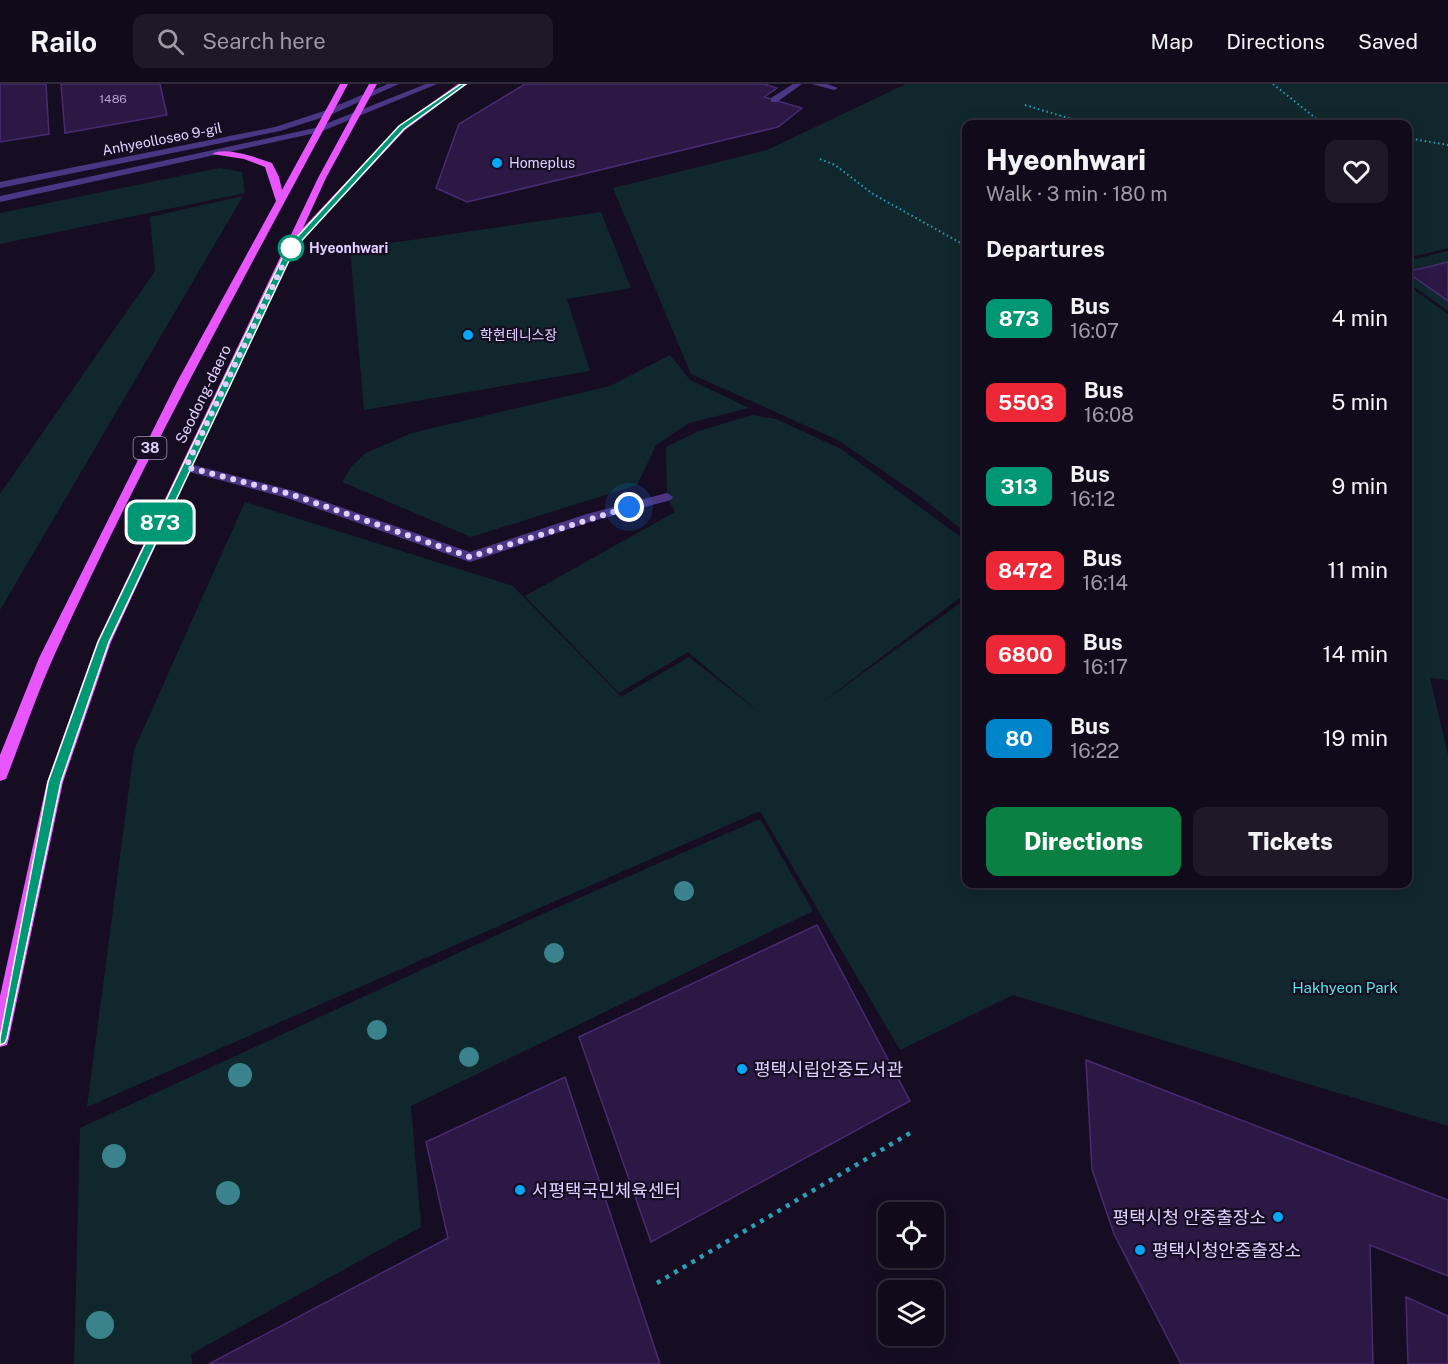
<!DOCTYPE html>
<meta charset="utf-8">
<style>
body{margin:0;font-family:"Public Sans","Noto Sans KR",sans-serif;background:#1e1827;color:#f1f3f6;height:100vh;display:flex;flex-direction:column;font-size:22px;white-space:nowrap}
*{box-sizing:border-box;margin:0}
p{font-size:20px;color:#9c9aa2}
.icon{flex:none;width:33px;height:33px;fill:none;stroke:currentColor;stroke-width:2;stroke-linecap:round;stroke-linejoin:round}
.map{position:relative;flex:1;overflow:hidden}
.details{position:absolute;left:962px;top:36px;width:450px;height:768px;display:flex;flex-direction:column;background:#100a1a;border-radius:12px;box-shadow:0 3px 15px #0003,0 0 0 2px #302b39}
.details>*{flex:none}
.badge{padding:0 12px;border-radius:9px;font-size:21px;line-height:39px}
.buttons{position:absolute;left:878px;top:1118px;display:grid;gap:12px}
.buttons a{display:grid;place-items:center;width:66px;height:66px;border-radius:12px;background:#100a1a;box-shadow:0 3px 15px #0003,0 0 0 2px #302b39;font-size:30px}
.you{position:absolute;width:30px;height:30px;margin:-15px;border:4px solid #fff;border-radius:50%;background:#1a73e8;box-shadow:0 0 0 9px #1a73e833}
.map>.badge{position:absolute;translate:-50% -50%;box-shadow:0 0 0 3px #fff}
h2{padding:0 24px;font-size:22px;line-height:54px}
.round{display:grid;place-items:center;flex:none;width:63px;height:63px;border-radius:12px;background:#1e1827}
.head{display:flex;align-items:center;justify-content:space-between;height:102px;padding:0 24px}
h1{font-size:28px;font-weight:800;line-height:45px}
.cta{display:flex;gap:12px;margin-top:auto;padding:12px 24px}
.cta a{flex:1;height:69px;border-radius:12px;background:#0b8043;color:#fff;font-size:24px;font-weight:800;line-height:69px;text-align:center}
.cta a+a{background:#1e1827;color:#f1f3f6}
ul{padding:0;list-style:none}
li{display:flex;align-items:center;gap:18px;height:84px;padding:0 24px}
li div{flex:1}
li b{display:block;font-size:22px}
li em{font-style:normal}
li .badge{min-width:66px;font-weight:700;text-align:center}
header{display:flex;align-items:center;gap:36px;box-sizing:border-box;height:84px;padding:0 30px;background:#100a1a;border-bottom:2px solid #302b39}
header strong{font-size:28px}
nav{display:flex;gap:33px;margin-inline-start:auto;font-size:21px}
.search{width:420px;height:54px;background:#1e1827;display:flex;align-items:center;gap:15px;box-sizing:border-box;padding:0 21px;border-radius:12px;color:#9c9aa2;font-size:22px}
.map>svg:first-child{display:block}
</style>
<header>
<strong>Railo</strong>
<div class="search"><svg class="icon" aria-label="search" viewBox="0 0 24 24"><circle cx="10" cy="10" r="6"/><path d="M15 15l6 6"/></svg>Search here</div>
<nav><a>Map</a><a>Directions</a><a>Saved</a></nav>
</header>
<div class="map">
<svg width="1448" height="1280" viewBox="0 0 1448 1280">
<rect width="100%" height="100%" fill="#160d23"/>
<!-- green -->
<path fill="#10282d" d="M906,0H1448V164L1407,174V40H966V449L921,413L838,356L691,290L613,104L767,66Z
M219,84L242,88L245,109L0,160V129Z
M243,112L0,526V410L155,187L150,133Z
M601,128L631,204L567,215L590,287L364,326L350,165Z
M1448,167V227L1407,198V177Z
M1407,201L1448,230V596L1430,594L1448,671V1042L1013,911L900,966L760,727L87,1023L134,666L245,418L513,502L621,613L689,573L760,629L688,568L619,609L525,512L675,428L667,413L666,363L699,347L752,331L776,335L841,365L966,457V509L816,623L966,515V800H1407Z
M670,271L690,296L749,324L689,339L656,361L637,401L471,453L342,398L352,382L366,369L412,349L610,302Z
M760,735L813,827L411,1022L421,1143L191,1270L192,1280H74L80,1044L538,832Z"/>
<!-- building -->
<path fill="#2c1845" stroke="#482a72" stroke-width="1.5" d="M0,0H46L49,50L0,58Z
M61,0H160L167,31L65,49Z
M525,0H764L777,4L764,13L802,24L778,43L467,118L436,104L459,40Z
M1448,178V217L1407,188Z
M817,841L910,1017L651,1158L579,953Z
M1086,976L1448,1116V1192L1370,1161L1373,1280H1181L1114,1150L1092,1085Z
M565,993L660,1280H209L448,1154L426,1058Z
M1406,1213L1448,1232V1280H1408Z"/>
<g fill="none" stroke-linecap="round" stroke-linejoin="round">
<!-- path-far1 -->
<path stroke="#2aa0b8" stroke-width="2" stroke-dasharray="1.5 3" stroke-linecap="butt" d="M1273,0L1323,40
M1025,21L1071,35L1111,40
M1407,54L1448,61
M820,75L835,81L873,110L966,162"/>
<!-- path -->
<path stroke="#2aa0b8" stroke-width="4.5" stroke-dasharray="4 6" stroke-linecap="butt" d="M657,1199L910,1049"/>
<!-- service -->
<path fill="#4b3684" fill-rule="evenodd" d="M793,0H802L777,18H771V14Z
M812,0H827L838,4L834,6Z
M186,379L294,407L470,468L587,430L667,409L673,413L671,416L593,437L470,478L287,414L182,386V380Z"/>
<!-- tertiary -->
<path fill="#4b3684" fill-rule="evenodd" d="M388,0H399L330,31L280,47L0,104V98L275,43L324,27Z
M426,0H437L320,48L0,118V112L315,44Z"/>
<!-- primary -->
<path fill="#e756ff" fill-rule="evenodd" d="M340,0H348C247,189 142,377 54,572C37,610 23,651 8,690L6,695L0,697V671L39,574L177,298L276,117L265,83L244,75L212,70C225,62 258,74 272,79L279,93L282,106Z
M369,0H377L326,94L303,144L399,42L458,0H467L405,46L304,154H298L111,558L63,698L9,954L7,961L0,963V912L47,698L97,558L318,94Z"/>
</g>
<!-- trees -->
<g fill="#3a838c">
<circle cx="684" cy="807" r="10"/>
<circle cx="554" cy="869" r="10"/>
<circle cx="377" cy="946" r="10"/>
<circle cx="469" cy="973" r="10"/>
<circle cx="240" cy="991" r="12"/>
<circle cx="114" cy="1072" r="12"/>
<circle cx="228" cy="1109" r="12"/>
<circle cx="100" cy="1241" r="14"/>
</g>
<!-- line -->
<path fill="#009775" stroke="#fff" stroke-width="1.5" d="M461,0H466L404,45L295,164L109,558L61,698L7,954L5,959L0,961V954L48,698L98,558L287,164L399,42Z"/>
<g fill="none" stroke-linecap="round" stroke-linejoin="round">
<!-- walk -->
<path stroke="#e0cfff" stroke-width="6" stroke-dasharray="0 10.8" d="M291,164L186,383L290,410L470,473L629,423"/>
</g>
<!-- markers -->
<g fill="#00a7fa" stroke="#160d23" stroke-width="2">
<circle cx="497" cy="79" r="6"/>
<circle cx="468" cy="251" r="6"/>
<circle cx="742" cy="985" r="6"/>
<circle cx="520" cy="1106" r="6"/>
<circle cx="1278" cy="1133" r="6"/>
<circle cx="1140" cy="1166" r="6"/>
</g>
<circle fill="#fff" stroke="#009775" stroke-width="3" cx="291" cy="164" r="12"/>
<g text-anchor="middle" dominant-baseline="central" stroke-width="4.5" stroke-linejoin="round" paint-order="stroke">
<!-- number labels -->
<g font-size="12" fill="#b3a1d0">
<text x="113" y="15">1486</text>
</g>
<!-- far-street labels -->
<g font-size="14" fill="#e0cfff" stroke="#160d23">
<text transform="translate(162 55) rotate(-11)">Anhyeolloseo 9-gil</text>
</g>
<!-- far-poi labels -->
<g font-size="14" fill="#e0cfff" stroke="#160d23" text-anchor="start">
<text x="509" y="79">Homeplus</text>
<text x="480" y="251">학현테니스장</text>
</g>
<!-- far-stop labels -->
<g font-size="14" font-weight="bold" fill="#e0cfff" stroke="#160d23" text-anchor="start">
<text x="309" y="164">Hyeonhwari</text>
</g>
<!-- shield labels -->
<rect fill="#160d23" stroke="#a395bd" stroke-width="1.5" x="133.5" y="353" width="33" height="22" rx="4.5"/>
<g font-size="14" font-weight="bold" fill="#e0cfff">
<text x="150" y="364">38</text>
</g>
<!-- street labels -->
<g font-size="15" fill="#e0cfff" stroke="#160d23">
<text transform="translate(203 310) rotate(-64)">Seodong-daero</text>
</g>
<!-- park labels -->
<g font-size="15" fill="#57e3e1" stroke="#160d23">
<text x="1345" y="903">Hakhyeon Park</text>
</g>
<!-- near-poi labels -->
<g font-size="18" fill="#e0cfff" stroke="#160d23" text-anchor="start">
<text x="754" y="985">평택시립안중도서관</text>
<text x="532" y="1106">서평택국민체육센터</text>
<text x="1266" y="1133" text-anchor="end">평택시청 안중출장소</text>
<text x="1152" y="1166">평택시청안중출장소</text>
</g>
</g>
</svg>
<div class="buttons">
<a><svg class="icon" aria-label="locate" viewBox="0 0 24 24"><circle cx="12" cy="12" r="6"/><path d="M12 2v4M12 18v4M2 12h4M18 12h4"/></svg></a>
<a><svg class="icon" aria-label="layers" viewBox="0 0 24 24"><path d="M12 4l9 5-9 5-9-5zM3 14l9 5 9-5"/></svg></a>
</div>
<div class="you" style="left:629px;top:423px"></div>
<b class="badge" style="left:160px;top:438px;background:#009775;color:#fff">873</b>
<section class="details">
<div class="head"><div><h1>Hyeonhwari</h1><p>Walk · 3 min · 180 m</p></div><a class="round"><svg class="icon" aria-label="heart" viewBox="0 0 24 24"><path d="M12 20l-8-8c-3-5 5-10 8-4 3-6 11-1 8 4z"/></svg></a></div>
<h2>Departures</h2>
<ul>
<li><span class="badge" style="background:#009775;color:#fff">873</span><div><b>Bus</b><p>16:07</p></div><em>4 min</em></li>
<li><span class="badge" style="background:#ee2737;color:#fff">5503</span><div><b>Bus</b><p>16:08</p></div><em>5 min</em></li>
<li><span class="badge" style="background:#009775;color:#fff">313</span><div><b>Bus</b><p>16:12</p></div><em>9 min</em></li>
<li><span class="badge" style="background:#ee2737;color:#fff">8472</span><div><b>Bus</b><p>16:14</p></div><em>11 min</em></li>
<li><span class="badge" style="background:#ee2737;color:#fff">6800</span><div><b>Bus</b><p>16:17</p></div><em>14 min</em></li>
<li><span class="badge" style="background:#0085ca;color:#fff">80</span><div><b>Bus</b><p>16:22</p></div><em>19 min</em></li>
</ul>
<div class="cta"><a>Directions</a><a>Tickets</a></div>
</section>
</div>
